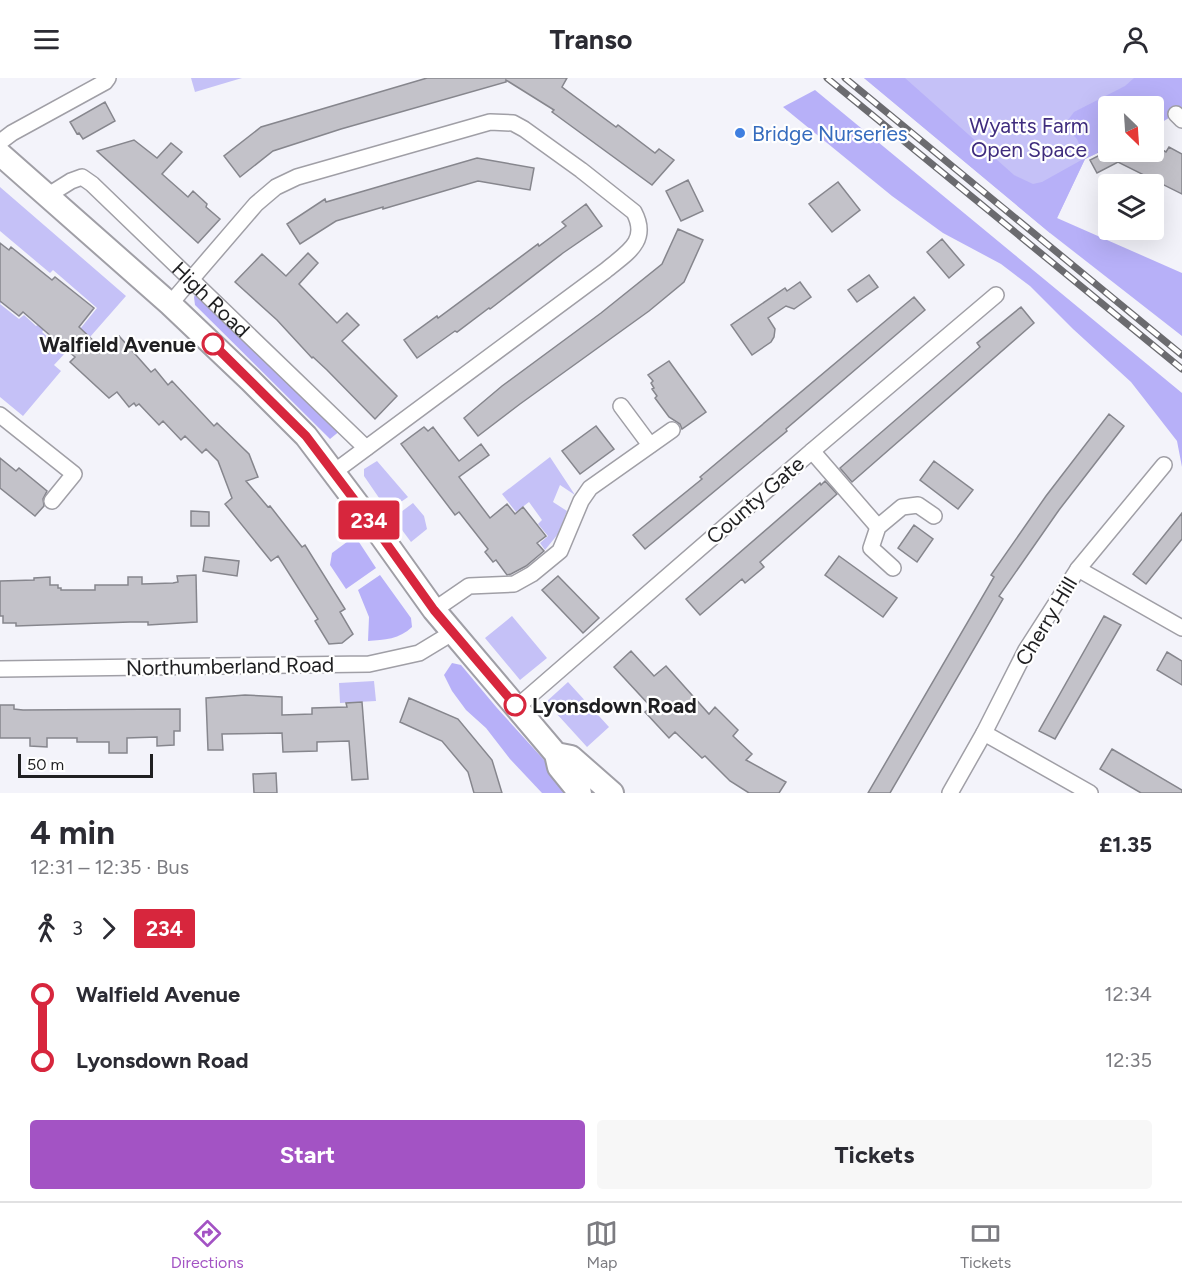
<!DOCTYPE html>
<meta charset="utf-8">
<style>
body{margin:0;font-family:Figtree,sans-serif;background:#f7f7f7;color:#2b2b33;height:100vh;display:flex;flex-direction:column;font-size:22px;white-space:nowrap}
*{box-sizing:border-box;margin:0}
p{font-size:20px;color:#7c7c81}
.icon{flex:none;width:33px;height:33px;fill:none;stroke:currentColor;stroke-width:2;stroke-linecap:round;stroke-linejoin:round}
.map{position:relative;height:715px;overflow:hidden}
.sheet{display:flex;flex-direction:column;background:#fff;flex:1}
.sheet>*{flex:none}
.badge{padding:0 12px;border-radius:4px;font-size:21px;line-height:39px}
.needle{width:39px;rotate:155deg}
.tools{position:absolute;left:1098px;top:18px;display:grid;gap:12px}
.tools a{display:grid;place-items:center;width:66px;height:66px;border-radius:6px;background:#fff;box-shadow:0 6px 24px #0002;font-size:30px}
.scale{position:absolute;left:18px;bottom:15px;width:135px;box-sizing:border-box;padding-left:6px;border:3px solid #1f1f21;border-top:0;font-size:16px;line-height:21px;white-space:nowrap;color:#1f1f21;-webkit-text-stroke:4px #fff;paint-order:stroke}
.map>.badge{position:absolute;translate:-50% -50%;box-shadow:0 0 0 3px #fff}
.legs{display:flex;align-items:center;gap:9px;height:66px;padding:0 30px;font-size:20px}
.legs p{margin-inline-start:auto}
.head{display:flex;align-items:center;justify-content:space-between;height:102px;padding:0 30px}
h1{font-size:33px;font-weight:700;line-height:45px}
.button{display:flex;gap:12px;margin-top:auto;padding:12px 30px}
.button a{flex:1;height:69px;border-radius:6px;background:#a353c4;color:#fff;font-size:24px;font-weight:700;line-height:69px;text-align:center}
.button a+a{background:#f7f7f7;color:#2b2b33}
ul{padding:0 30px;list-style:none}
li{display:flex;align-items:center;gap:21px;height:66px;font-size:22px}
li i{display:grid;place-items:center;width:9px;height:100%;margin:0 8px;background:currentColor}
li i::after{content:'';width:15px;height:15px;margin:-8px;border:4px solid;border-radius:50%;background:#fff}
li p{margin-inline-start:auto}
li:first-child i{background:linear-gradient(#0000 50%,currentColor 0)}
li:last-child i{background:linear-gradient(currentColor 50%,#0000 0)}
header{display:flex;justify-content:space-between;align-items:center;height:78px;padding:0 30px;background:#fff;font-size:27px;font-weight:700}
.tabs{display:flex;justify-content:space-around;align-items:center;height:84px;border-top:2px solid #e1e1e2;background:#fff;font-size:16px;color:#7c7c81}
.tabs a{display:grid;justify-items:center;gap:3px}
.tabs .selected{color:#a353c4}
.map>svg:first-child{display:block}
</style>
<header><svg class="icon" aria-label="menu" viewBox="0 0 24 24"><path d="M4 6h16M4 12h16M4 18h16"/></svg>Transo<svg class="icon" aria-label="person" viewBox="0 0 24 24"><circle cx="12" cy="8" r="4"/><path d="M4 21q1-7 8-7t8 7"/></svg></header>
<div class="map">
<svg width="1182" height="715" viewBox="0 0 1182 715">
<rect width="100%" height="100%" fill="#f3f3fa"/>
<!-- green -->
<path fill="#c5c1f7" d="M191,0H242L195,14Z
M864,0H1182L1154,49V28H1108V70L1085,81L1050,155Z
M0,109L126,218L90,259L80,251L97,230L53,192L50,195L0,153Z
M0,222L2,223L0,226L19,241L24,237L36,248L39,246L45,250L42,254L57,267L59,265L68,272L54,287L61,293L23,338L0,319Z
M550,379L575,417L560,407L553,424L567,433L558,456L545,472L540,465L548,458L538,446L542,442L529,424L516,434L502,416Z
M377,383L408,419L388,433L364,398V391Z
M413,425L424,438L427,451L411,464L393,440Z
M512,538L547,580L520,602L485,560Z
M374,603L376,623L340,625L339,605Z
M568,604L609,649L587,669L546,624Z"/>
<!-- forest -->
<path fill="#b7b0f8" d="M864,0H905L1014,97L1033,106L1042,104L1085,80L1077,61L1070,54L1068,42L1074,34L1125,8L1134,0H1182V32L1154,49V28H1108V70L1085,81L1057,140L1182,195V258L1050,155Z
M815,12L1182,315V389L1177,363L1131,304L1073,251L1030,208L1001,186L943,155L892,118L783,29Z
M197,213L341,352L330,361L195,227L194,219Z
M355,458L376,490L346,511L330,487L332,475Z
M380,497L411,540L412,549C400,561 384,562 368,563L369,539L358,512Z
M452,585L461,587L497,630L574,715H542L510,681L486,650L466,632L452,613L444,597Z"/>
<!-- building -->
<path fill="#c3c2c9" stroke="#86868d" stroke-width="1.5" d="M427,0H567L562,9L616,49L618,47L655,75L659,71L674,82L652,107L552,34L554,32L506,2V4L341,51L273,73L240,99L224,78L261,49Z
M105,24L115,43L83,61L79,55L77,56L70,44Z
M134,62L157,80L171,65L182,74L162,96L188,119L193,113L207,126L206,129L220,141L198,165L97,73Z
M1154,67L1166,74L1169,69L1182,76V116L1118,84L1097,95L1090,82L1102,76L1098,74H1154Z
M477,80L534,90L530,112L478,103L383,131V129L336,143L300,166L287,146L325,121L326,124Z
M688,102L703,133L681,143L666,113Z
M838,104L860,132L832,154L809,126Z
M586,126L602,148L563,175L490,231L489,230L457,254L455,253L417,280L404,262L437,238L438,240L538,166L539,168L566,148L562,144Z
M678,151L703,162L684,204L649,233L520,326L478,358L464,340L502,308L601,235L662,186Z
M942,161L964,187L949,200L927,174Z
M0,165L9,172L11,169L52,202L55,199L94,230L79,249L99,268L105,262L111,267L119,258L151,294L155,291L168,307L172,303L214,348L217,345L249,376L258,399L246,403L268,429L270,428L302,469L305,467L345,531L340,534L353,556L342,565L329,566L315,543L318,541L278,478L271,483L225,426L232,420L218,383L206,371L202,375L185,358L181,362L163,343L159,347L139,326L136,328L134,325L129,329L117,314L109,320L70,284L75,279L23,234L19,238L0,223Z
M308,175L318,185L299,206L337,245L347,235L359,247L342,263L397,318L375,341L327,292L313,279L312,280L277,242L235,204L262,176L286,198Z
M869,197L878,209L857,224L848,212Z
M800,204L811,219L794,231L786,228L768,240L775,251L774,259L771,264L752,277L731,247L785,210L787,213Z
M914,219L925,232L786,351L787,353L645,471L633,457L702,401L700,399Z
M1021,229L1034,245L852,404L840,390L980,269L977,265Z
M669,283L706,334L682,351L680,346L669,339L655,320L657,318L652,311L654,310L651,305L653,303L648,297Z
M1109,336L1124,348L1059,432L999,518L1003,521L890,715H868L994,499L991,497L1046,418Z
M596,348L614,371L580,396L562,373Z
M424,349L428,353L433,349L459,383L481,366L489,377L459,399L490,440L507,426L515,436L523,429L546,458L537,465L544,473L526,488L511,496L507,497L496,482L493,484L485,474L488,471L459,434L455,437L401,366Z
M0,380L16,393L19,390L47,413L43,421L44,428L35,438L0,410Z
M934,383L973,412L958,431L920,402Z
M825,403L837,416L760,484L764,489L745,505L742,501L700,537L686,521L820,405L821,407Z
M191,433L209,434V448H191Z
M1182,435V461L1146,506L1133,496Z
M914,447L933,461L917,484L898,470Z
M839,478L897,520L883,539L825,497Z
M205,479L239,483L237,498L203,493Z
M196,497L197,544L148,547V544H130L16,548V545H3V538H0V503L34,502V500L50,499V507H58V510H61V512H95V507H128V499H142V506L173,505L178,504L177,498Z
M558,498L599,540L583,555L542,512Z
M1104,538L1121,547L1055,661L1039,653Z
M631,573L654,598L666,588L709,636L715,629L738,652L733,658L752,676L746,682L786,704L779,715H749L730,703L705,678L702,680L675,654L669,660L645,634L651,629L614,589Z
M1167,574L1182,583V607L1157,592Z
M245,617L282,619V637L312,636V630L347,629L346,625L362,624L368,701L352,702L349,663L317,664V673L283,674L282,655L222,656L223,672H208L206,620Z
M409,620L458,641L492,682L502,715H474L468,694L442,663L400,644Z
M0,627H14V631L23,632L180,631V653H174V667L157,668V659L127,660V675H109V664H77V660H47V669L30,668V660H0Z
M1112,671L1182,712V715H1141L1100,691Z
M276,695L277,715H254L253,696Z"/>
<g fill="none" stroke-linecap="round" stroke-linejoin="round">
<!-- minor casing -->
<g stroke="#a09fa6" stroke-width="18">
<g id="minor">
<path d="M1176,36L1182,42"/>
<path d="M0,64L12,55L105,4L108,0"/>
<path id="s1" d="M47,118L71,103L82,99L92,106L366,370"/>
<path d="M170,226L256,126L276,109L297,99L490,44L513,45L524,51L581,92L634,134C650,164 625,176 605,193L334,394"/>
<path d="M621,328L650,367"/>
<path d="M0,337L74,396L52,423"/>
<path d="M812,373L878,449"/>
<path d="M893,490L871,470L878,449L902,429L918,427L934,438"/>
<path d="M1078,491L1182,550"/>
<path d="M434,532L469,508L514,506L532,496L560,473L581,423L590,410L672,352"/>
<path d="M0,591L369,586L419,575L452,555"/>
<path d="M517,629L812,373L996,217"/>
<path d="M984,655L1090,715"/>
<path d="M950,715L984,655L1026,572L1078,491L1164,387"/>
</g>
</g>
<!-- primary casing -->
<g stroke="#a09fa6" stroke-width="26">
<path id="primary" d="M0,76L170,226L250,302L306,358L374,448L434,532L556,676L559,689L580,715
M556,676L571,679L612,715"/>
</g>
<!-- minor -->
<use href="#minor" stroke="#fff" stroke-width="15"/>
<!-- primary -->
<use href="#primary" stroke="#fff" stroke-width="22"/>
<!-- rail casing -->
<g stroke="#6b6b6f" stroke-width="7">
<path id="rail" d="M827,0L1182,291
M845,0L1182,277"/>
</g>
<!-- rail -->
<use href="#rail" stroke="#fff" stroke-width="4.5" stroke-dasharray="14" stroke-linecap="butt"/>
</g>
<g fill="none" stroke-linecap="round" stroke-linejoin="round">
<!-- line-1 casing -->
<g stroke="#fff" stroke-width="14">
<path id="line-1" d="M213,266L306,358L374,448L434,532L515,627"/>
</g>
<!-- line-1 -->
<use href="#line-1" stroke="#d7263d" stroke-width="9"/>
</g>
<!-- markers -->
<circle fill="#3f7fe0" stroke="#fff" stroke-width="2" cx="740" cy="55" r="6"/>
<g fill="#fff" stroke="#d7263d" stroke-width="3">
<circle cx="213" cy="266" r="10"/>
<circle cx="515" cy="627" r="10"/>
</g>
<g text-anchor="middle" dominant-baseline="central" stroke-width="4.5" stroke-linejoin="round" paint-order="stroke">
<!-- park labels -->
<g font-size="21" fill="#3f2c7e" stroke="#fff">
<text x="1029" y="47">Wyatts Farm<tspan x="1029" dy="24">Open Space</tspan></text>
</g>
<!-- shop labels -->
<g font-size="21" fill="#366cbe" stroke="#fff" text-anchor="start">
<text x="752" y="55">Bridge Nurseries</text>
</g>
<!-- street labels -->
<g font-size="21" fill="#1f1f21" stroke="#fff">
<text stroke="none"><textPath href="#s1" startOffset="218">High Road</textPath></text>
<text transform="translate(755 422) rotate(-41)">County Gate</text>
<text transform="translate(1046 543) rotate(-59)">Cherry Hill</text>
<text transform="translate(230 588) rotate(-1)">Northumberland Road</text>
</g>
<!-- stop labels -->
<g font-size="21" font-weight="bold" fill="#1f1f21" stroke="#fff" text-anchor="end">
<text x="196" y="266">Walfield Avenue</text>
<text x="532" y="627" text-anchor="start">Lyonsdown Road</text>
</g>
</g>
</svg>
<div class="tools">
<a><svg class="needle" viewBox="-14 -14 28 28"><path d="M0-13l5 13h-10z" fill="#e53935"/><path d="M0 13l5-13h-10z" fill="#7c7c81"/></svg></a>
<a><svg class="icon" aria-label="layers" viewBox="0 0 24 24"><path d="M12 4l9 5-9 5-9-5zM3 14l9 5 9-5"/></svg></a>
</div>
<div class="scale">50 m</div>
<b class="badge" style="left:369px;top:442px;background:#d7263d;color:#fff">234</b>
</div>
<section class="sheet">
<div class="head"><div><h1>4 min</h1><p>12:31 – 12:35 · Bus</p></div><b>£1.35</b></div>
<div class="legs"><svg class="icon" aria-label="walk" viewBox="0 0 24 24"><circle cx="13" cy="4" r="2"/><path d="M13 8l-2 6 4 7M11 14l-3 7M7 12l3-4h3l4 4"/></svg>3<svg class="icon" aria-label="forward" viewBox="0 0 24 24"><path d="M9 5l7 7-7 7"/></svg><b class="badge" style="background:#d7263d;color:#fff">234</b></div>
<ul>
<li><i style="color:#d7263d"></i><b>Walfield Avenue</b><p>12:34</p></li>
<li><i style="color:#d7263d"></i><b>Lyonsdown Road</b><p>12:35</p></li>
</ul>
<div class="button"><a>Start</a><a>Tickets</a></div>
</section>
<nav class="tabs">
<a class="selected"><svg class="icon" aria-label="directions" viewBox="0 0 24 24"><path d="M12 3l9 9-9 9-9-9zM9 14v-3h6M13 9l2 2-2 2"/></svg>Directions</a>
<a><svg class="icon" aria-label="map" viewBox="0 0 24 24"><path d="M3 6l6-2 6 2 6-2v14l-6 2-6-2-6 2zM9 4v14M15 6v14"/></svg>Map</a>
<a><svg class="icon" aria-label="tickets" viewBox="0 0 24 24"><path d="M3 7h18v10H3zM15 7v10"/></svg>Tickets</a>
</nav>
